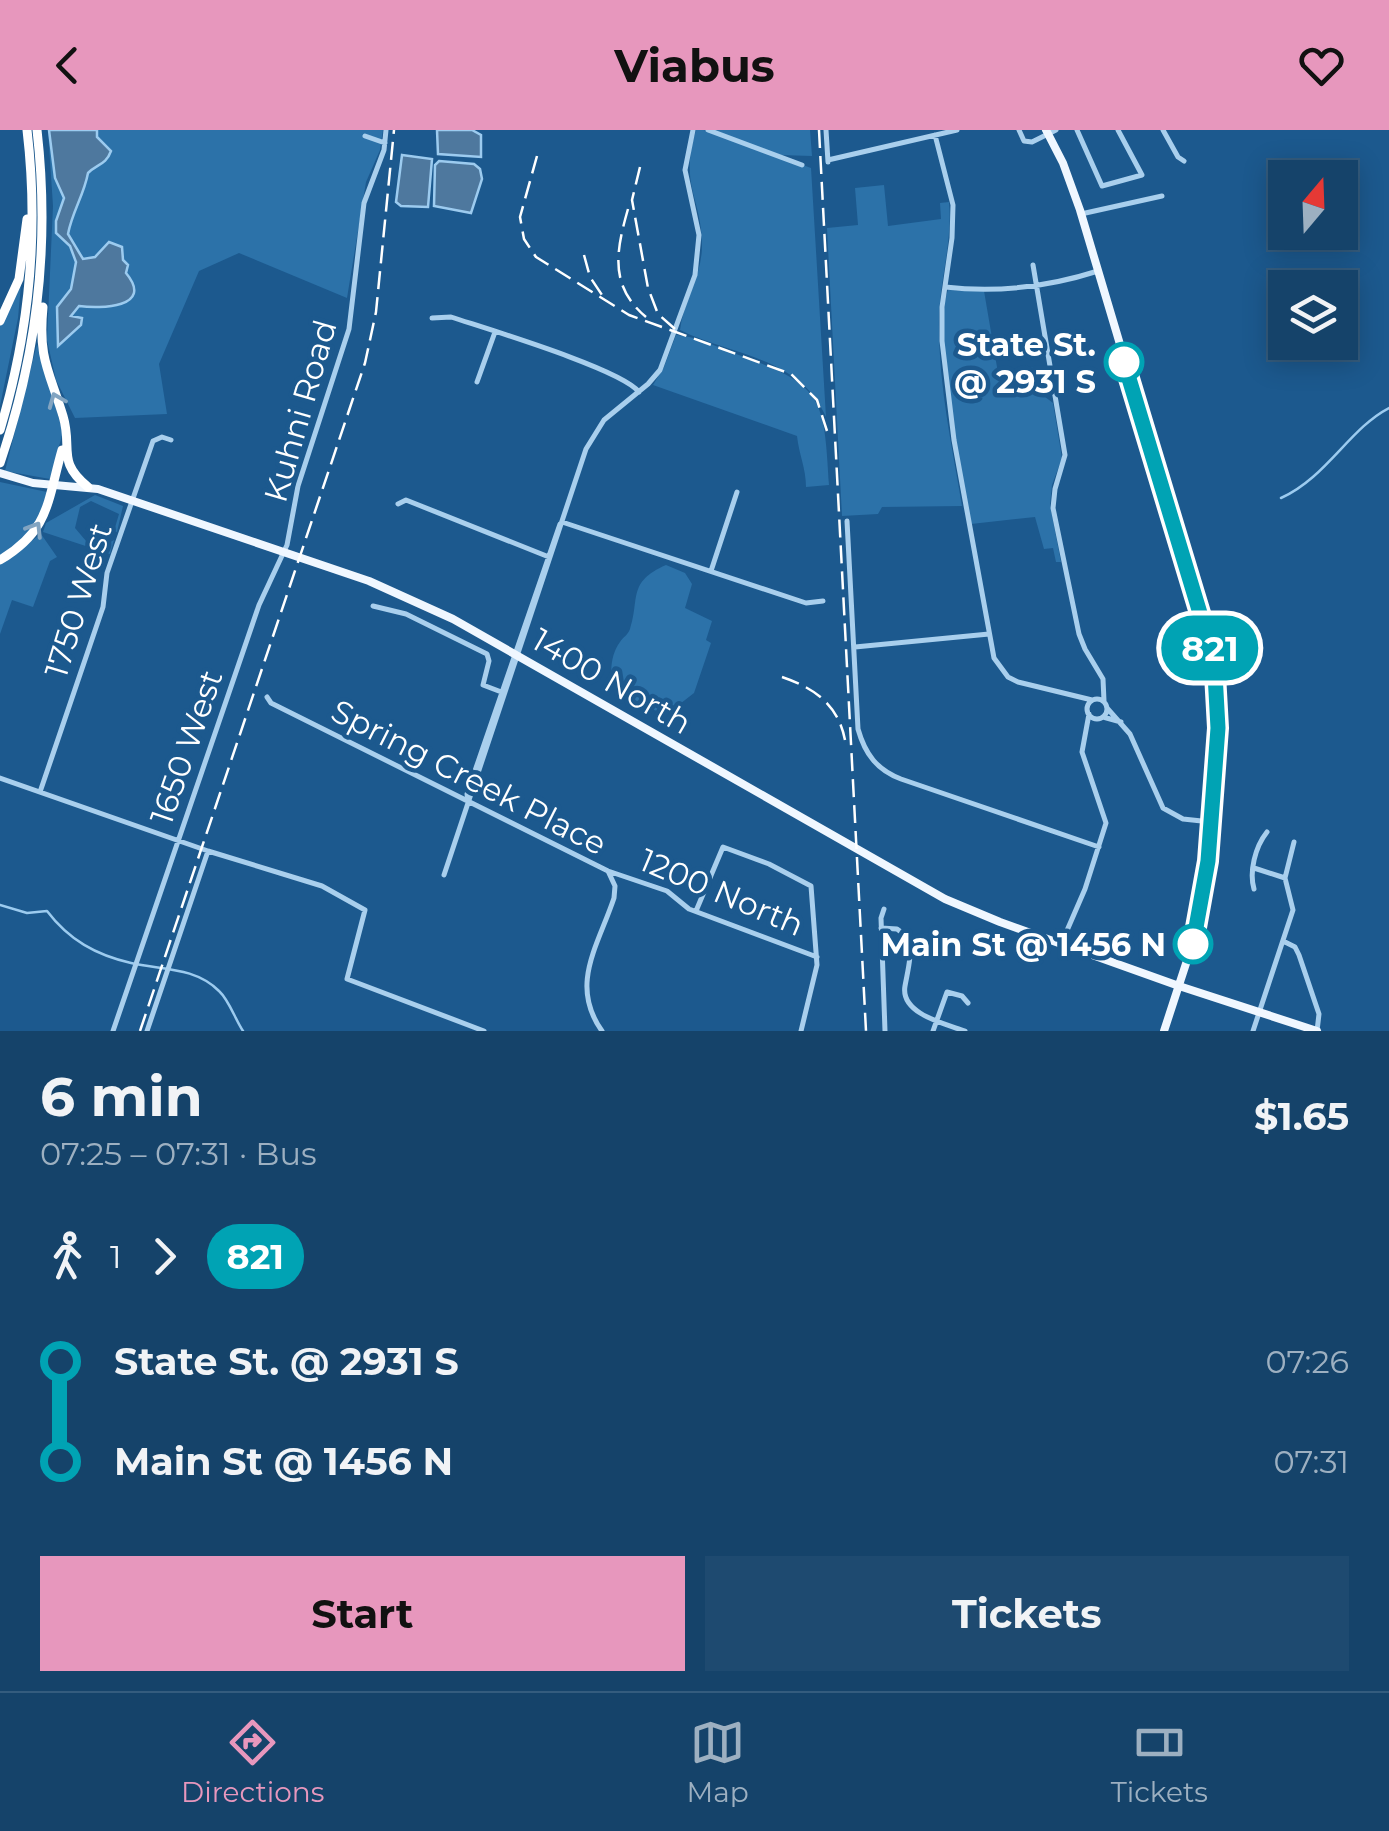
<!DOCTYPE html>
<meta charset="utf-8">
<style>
body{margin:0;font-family:Montserrat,sans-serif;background:#1e4a70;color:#f1f3f6;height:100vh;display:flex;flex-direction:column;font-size:38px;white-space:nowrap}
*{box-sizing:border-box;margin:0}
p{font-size:32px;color:#9db0c1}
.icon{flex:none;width:55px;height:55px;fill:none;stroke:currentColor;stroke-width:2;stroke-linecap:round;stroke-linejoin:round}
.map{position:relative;height:901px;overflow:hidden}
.details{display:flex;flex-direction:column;background:#15436a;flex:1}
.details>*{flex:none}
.badge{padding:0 20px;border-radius:32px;font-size:35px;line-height:65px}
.needle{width:65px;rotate:19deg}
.buttons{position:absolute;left:1268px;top:30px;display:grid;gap:20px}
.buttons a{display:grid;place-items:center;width:90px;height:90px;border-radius:0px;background:#15436a;box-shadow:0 5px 25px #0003,0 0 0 2px #345c7e;font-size:50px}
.map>.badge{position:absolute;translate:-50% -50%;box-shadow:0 0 0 5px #fff}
.legs{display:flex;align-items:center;gap:15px;height:110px;padding:0 40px;font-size:32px}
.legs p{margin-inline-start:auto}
.head{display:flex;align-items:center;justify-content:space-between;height:170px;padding:0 40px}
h1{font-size:55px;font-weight:700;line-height:75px}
.primary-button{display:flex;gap:20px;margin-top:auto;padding:20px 40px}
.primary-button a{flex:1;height:115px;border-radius:0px;background:#e797bd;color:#111;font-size:40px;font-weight:700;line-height:115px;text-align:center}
.primary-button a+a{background:#1e4a70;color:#f1f3f6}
ul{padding:0 40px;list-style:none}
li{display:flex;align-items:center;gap:35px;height:100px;font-size:38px}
li i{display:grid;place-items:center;width:15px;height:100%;margin:0 12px;background:currentColor}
li i::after{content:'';width:25px;height:25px;margin:-12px;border:8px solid;border-radius:50%;background:#15436a}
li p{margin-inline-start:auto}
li:first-child i{background:linear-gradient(#0000 50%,currentColor 0)}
li:last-child i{background:linear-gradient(currentColor 50%,#0000 0)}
header{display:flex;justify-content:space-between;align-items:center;height:130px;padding:0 40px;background:#e797bd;color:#111;font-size:45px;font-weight:700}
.tab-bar{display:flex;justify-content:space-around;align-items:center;height:140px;border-top:2px solid #345c7e;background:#15436a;font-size:28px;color:#9db0c1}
.tab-bar a{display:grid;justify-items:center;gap:5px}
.tab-bar .current{color:#e797bd}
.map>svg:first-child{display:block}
</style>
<header><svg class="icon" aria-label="back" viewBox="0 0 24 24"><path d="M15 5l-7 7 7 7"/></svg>Viabus<svg class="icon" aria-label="heart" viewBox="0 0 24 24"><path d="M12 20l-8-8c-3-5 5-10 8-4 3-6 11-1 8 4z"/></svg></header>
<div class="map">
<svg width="1389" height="901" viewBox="0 0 1389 901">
<rect width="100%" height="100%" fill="#1c598e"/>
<!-- green -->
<path fill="#2c72a9" d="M48,0H383L380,20L366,52L347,168L239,123L199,141L159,234L167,284L75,288L56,250L47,210L53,76Z
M696,0H704L811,38L826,287C800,227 733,226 680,200C683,172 702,146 702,116C702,67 679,56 696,0Z
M713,0H810L812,26L780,25Z
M884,55L888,96L941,89L940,73L949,72C953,114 938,155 939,197C939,257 952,317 962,376L882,377L878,384L842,386L827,98L858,95L855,58Z
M23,133L18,188L0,276V196L17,164Z
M948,160L984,161L998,243L1036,237L1040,263L1053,273L1062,328L1052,355L1050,375L1061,432H1056L1053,418L1044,419L1035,387L971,394C962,344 932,202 948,160Z
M676,205C696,206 717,217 736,224C823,255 824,266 829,355L806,357C806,338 799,325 797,306L653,255L664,237Z
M37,214L63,302L50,349L5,341Z
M0,352L47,362L34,401L0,428Z
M95,365L123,376L117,402L114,401L119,384L91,371L80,377L75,398L92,418L102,417L114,410L110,424L43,402L46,393Z
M41,404L57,427L50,431L33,477L12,470L0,504V434Z
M666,435L685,443L692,454L685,478L712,491L706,510L711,513L694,563L667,584L648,578L614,557C609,543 611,524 620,512C623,507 628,505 630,499C640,469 627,452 666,435Z"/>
<!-- water -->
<path fill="#4e789e" stroke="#9ccbef" stroke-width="2.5" d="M49,0H97V7L111,21C106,35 97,34 88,43C84,65 72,82 68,104L83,129L95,127L109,112L122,117L123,130L128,135L126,143C155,178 100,179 79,176L71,186L82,188L81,195L58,216L57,177L71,159L76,132L70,116L56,103V91L64,68L55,48Z
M437,0H472L481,5V27L438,24Z
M402,25L432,29L428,77L401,76L396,72Z
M439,31L474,34L480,39L482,49L471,83L434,76L435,35Z"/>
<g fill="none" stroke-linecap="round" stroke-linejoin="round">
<!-- stream -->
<path stroke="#9ccbef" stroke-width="2.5" d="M1281,368C1326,348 1350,298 1389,278
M0,775L27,783L47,781C69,810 96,825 131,833C162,840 195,837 219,861C229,870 235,889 243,901"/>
<!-- minor -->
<path stroke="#a9cfed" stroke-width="5" d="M708,0L802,35
M826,0L828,32
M1019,0L1024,11L1032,12L1056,0
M1077,0L1102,56L1142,45L1118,0
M1163,0L1178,27L1184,31
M935,5L953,75L952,108L942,177V211L954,310L994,528L1008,547L1018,552L1092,570
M365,6L385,13
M828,30L957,0
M1081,84L1162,66
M1033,135L1065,325L1055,359L1053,378L1079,504L1085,519L1103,549L1104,571
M945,157C997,163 1048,157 1098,141
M432,188L451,187C487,199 621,239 639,262
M477,252L495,202
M398,374L406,370L549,427
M847,391L858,599C865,624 877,640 901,649L1099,717
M562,392L806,473L823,471
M711,441L737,362
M373,476L406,484L487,524L489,531L483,555L504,563
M855,517L989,504
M267,567L271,573L608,741L667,761L689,779L817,827
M1087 579a10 10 0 1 1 20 0a10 10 0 1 1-20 0Z
M1107,578L1130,604L1163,678L1183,689L1211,692
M1103,587L1121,592
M0,648L208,721L322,756L365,780L347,849L484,901
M40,662L103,477L107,443L153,311L162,307L171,310
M468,671L467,664L560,394
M1254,738L1285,748
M444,745L586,319L604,290L648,254L660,240L695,145L699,105L685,40L693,0
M1285,748L1294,712
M1254,759C1249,742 1255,717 1267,702
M884,779L881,788L885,901
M696,781L723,717L769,734L811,756L817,835L801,901
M881,798L897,799L909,808C912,827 908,839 905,856C900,884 946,894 965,901
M1283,811L1295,817L1299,825L1319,884L1317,901
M1062,812L1085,759L1106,693L1082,622L1089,584
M113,901L259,475L287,415L298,356L349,199L364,73L384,20L386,0
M147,901L208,721
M602,901C569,855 598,816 614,768L615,756L608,741
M933,901L947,862L962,866L968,873
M1253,901L1293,780L1285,748"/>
<!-- major -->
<path stroke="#f0f7ff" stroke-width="8" d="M1046,0L1063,33L1080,80L1203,493L1215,544L1218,598L1208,731L1196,803L1164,901
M0,343L33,353L98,359L369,451L453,489L945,769L1000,792L1179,856L1317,901"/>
<!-- highway -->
<path stroke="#fff" stroke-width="9" d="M43,177C38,229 49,240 63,286C73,319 56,331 88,357
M0,191L19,149L27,89
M0,300C29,203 39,101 27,0
M0,333C37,226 50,113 37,0
M0,430C50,400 47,372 62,320"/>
<!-- rail -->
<path stroke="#fff" stroke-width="2.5" stroke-dasharray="18 8" stroke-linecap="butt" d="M819,0L866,901
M537,26L520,87L524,109L536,127L629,185L791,244L817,270L827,301
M640,37L632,70L648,158L658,184L675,199
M628,79C616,121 609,156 646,187
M584,125L590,147L602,165
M782,547C814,558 838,574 845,610
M140,901L365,233L376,182L394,0"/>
</g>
<!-- one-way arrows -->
<defs><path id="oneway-chevron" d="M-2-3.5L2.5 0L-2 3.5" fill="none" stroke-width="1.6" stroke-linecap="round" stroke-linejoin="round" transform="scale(2.5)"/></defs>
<g stroke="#82a4c1">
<use href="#oneway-chevron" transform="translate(56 270) rotate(-112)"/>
<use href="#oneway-chevron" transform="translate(35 399) rotate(-58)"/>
</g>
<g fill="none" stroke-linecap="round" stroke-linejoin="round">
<!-- line-1 casing -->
<g stroke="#fff" stroke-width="22">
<path id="line-1" d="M1124,232L1203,493L1215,544L1218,598L1208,731L1193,814"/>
</g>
<!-- line-1 -->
<use href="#line-1" stroke="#00a3b4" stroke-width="15"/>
</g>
<!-- markers -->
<g fill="#fff" stroke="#00a3b4" stroke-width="5">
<circle cx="1124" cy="232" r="18"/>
<circle cx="1193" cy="814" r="18"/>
</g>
<g text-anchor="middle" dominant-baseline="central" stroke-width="9" stroke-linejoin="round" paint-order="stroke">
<!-- stop labels -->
<g font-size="32" font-weight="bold" fill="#fff" stroke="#1c598e" text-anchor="end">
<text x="1096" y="214">State St.<tspan x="1096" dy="37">@ 2931 S</tspan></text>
<text x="1166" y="814">Main St @ 1456 N</text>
</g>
<!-- street labels -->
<g font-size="32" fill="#fff" stroke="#1c598e">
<text transform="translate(300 281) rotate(-74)">Kuhni Road</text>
<text transform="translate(78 470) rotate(-73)">1750 West</text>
<text transform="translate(612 551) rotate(30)">1400 North</text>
<text transform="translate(186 617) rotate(-71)">1650 West</text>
<text transform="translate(469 647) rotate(27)">Spring Creek Place</text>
<text transform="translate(722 762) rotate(23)">1200 North</text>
</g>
</g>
</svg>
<div class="buttons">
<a><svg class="needle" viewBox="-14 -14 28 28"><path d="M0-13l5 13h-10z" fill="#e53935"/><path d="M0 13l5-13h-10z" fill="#9db0c1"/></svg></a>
<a><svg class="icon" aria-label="layers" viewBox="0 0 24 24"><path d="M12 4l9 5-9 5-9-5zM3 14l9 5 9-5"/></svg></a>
</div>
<b class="badge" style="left:1210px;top:518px;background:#00a3b4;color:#fff">821</b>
</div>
<section class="details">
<div class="head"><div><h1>6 min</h1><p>07:25 – 07:31 · Bus</p></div><b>$1.65</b></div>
<div class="legs"><svg class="icon" aria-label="walk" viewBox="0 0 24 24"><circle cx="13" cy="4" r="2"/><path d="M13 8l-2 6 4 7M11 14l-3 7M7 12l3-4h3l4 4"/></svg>1<svg class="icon" aria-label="forward" viewBox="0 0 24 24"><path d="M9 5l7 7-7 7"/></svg><b class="badge" style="background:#00a3b4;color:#fff">821</b></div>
<ul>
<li><i style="color:#00a3b4"></i><b>State St. @ 2931 S</b><p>07:26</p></li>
<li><i style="color:#00a3b4"></i><b>Main St @ 1456 N</b><p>07:31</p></li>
</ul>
<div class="primary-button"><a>Start</a><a>Tickets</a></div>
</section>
<nav class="tab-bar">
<a class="current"><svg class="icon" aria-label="directions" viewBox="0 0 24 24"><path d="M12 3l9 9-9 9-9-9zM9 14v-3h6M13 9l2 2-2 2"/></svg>Directions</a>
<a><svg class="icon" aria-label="map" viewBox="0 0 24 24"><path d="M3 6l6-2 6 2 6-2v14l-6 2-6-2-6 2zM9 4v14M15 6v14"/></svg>Map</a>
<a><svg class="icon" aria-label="tickets" viewBox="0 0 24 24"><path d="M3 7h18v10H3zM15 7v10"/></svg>Tickets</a>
</nav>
